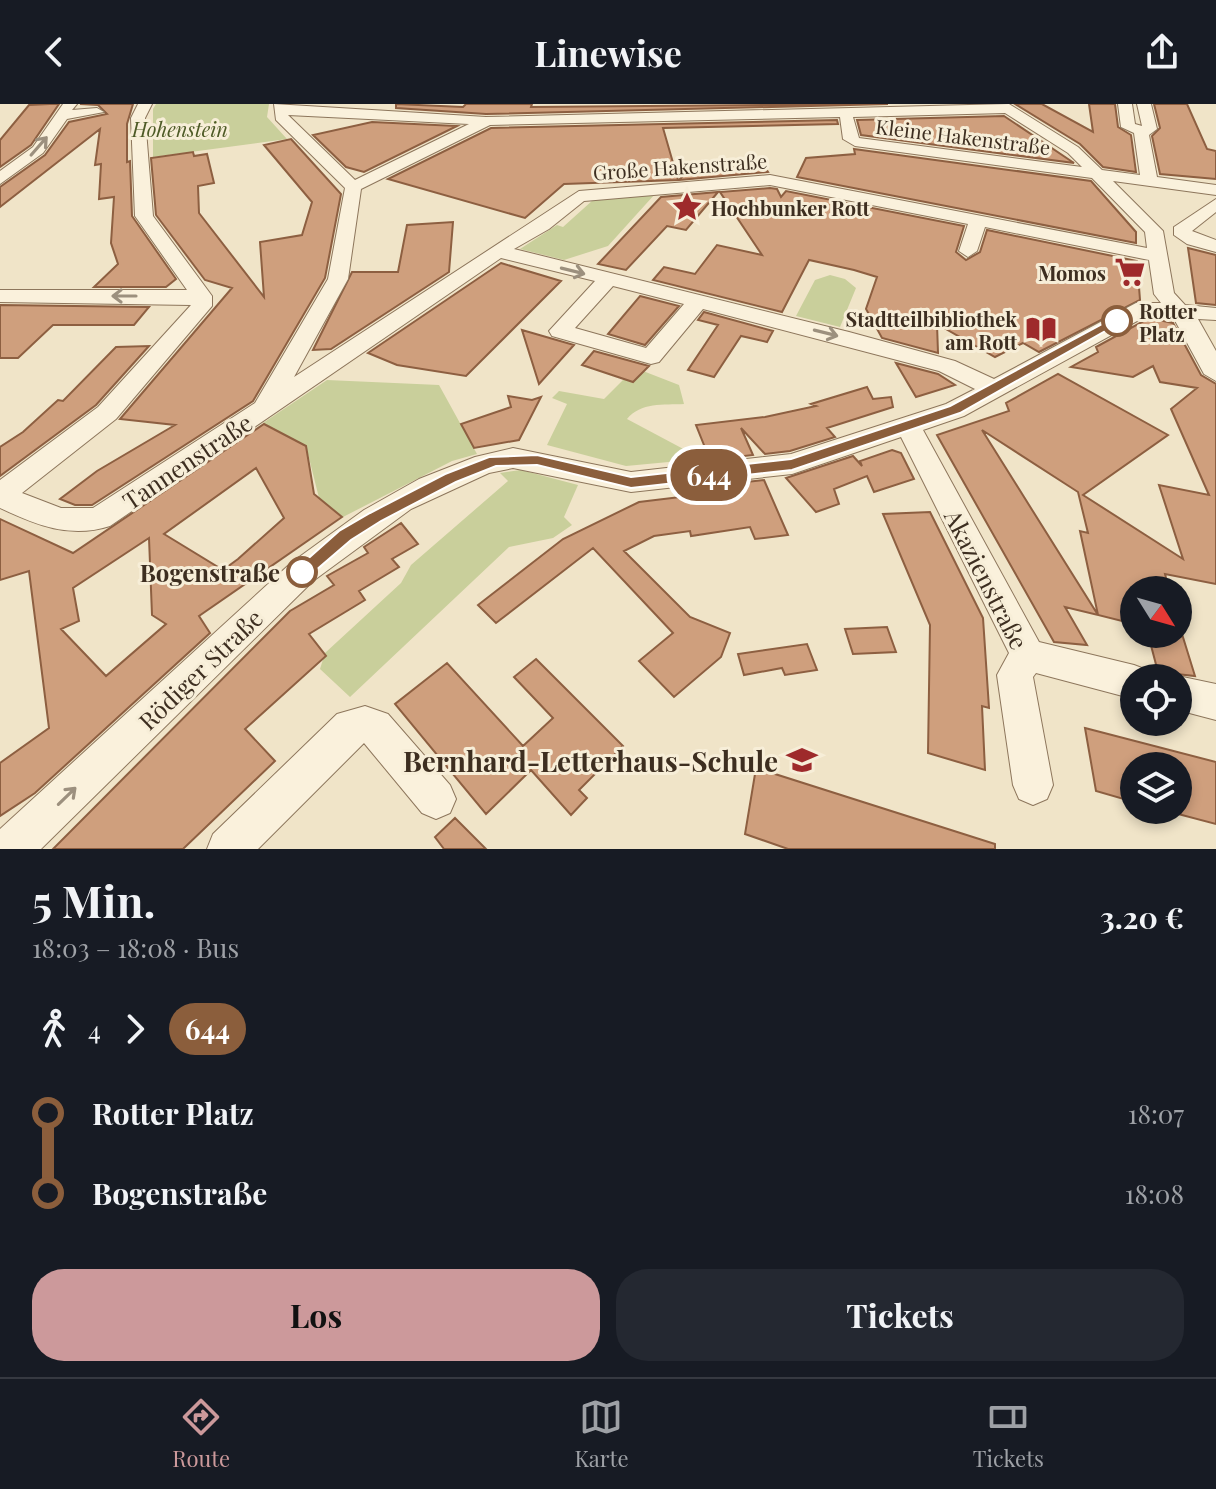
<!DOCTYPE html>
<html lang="de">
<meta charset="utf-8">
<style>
body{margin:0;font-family:"Playfair Display",serif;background:#242831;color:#f1f3f6;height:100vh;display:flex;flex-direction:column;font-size:30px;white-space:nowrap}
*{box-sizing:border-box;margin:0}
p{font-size:26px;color:#9ea1a6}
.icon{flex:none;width:44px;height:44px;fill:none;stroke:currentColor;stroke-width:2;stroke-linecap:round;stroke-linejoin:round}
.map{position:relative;height:745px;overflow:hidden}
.side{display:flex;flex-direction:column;background:#171b24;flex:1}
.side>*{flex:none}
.badge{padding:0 16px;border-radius:26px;font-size:28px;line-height:52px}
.needle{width:52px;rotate:127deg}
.fabs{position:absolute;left:1120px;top:472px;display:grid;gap:16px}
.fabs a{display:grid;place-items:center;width:72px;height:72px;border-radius:50%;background:#171b24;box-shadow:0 4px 12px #0003;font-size:40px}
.map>.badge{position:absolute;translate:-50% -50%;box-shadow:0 0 0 4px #fff}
.legs{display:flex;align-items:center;gap:12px;height:88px;padding:0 32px;font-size:26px}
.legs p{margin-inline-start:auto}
.headline{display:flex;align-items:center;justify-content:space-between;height:136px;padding:0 32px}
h1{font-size:44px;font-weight:700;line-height:60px}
.cta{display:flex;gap:16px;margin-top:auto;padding:16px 32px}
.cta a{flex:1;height:92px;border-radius:32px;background:#cc999b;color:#111;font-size:32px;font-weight:700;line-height:92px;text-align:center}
.cta a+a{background:#242831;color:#f1f3f6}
ul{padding:0 32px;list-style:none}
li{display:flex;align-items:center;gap:28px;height:80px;font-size:30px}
li i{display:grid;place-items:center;width:12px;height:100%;margin:0 10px;background:currentColor}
li i::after{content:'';width:20px;height:20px;margin:-10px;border:6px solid;border-radius:50%;background:#171b24}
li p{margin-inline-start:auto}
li:first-child i{background:linear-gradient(#0000 50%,currentColor 0)}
li:last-child i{background:linear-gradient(currentColor 50%,#0000 0)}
header{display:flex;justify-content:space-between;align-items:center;height:104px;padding:0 32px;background:#171b24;font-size:36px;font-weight:700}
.menu{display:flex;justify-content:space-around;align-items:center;height:112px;border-top:2px solid #363941;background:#171b24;font-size:22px;color:#9ea1a6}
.menu a{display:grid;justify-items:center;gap:4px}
.menu .selected{color:#cc999b}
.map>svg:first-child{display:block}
</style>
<header><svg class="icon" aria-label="back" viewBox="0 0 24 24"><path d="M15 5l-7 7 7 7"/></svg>Linewise<svg class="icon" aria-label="share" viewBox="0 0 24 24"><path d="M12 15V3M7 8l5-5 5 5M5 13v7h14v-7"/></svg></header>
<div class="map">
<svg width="1216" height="745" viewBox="0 0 1216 745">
<rect width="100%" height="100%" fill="#f0e4c8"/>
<!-- green -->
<path fill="#c9cf9b" d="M156,0H269L267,13L287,35L153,53V5Z
M655,90L608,142L564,156L520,145L557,121L563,123L593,96Z
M830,171L845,175L856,184L840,223L796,212L815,176Z
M643,267L679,281L684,300C663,301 641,298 627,315L689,348L690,356L626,362L547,341L567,300L552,294L559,287L604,295L625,274Z
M327,276L439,281L477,350L452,357L343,413L319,394L306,342L263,319Z
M521,366L578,381L564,413L572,421L553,434L509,443L350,593L320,565L325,549L401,479L411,461L508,377L500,369Z"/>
<!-- building -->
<path fill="#cf9f7d" stroke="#8d5f41" stroke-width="2" fill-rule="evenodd" d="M50,0H59L31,41L0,63V36L29,1Z
M80,0H133L127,20V58L130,57L132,112L176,175L166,183H94L118,160L111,139L114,93L99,95L101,60L95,61L100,25L0,103V83L45,51L69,18L107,10L98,1Z
M396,0L463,3L466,0H532L531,3L888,0L486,10L396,4Z
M1015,0H1042L1093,28L1089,0H1115L1118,23L1131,31L1136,68L1103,63L1080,40Z
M1154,0H1187L1207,45L1216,47V75L1160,70L1152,32L1160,24Z
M1004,12L1074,59L861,31L857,16Z
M837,16L838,20L663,24L678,76L564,80L525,114L388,75L491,24Z
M372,18L457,22L364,68L346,63L313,31Z
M291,35L341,90L325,174L253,297L92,401H75L60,395L97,367L175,321L120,315L232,184L205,176L156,111L151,54L193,48L194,52L207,50L214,79L198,82L199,109L264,193L260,138L302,131L312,98L264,41Z
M854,45L1091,77L1136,128V139L797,73L806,54L855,50Z
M762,59L768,68L679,76L689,66Z
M770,84L777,85L781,93L786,87L964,122L956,148L966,156L980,148L987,126L1137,157L1140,196L1039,248L1023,239L995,253L937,220L938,249L882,234L866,205L877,173L854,166L809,156L782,208L653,176L664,163L695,170L717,141L762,151L720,88Z
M718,88L686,126L667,122L626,166L598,160L661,93Z
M453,118L449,168L331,245L313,246L352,168H398L407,121Z
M1188,144L1216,151V201L1196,199Z
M501,159L561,177L466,272L397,261L368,249Z
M640,192L679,202L645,241L608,230Z
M0,201L149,203L134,221H53L18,254H0Z
M704,208L773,227L767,238L741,232L714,273L688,266L718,221L698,216Z
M1149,214L1173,219L1201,271L1216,280V480L1165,470L1169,486H1134V520L1098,511L1080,427L1088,429L1078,388L982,326L1098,511L1065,503L1087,541L1054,538L937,331L1009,307L1006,299L1058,270L1168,331L1083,391L1183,455L1159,381L1209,391L1171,305L1197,284L1160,278L1153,262L1133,273L1071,263L1098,248L1096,243Z
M522,226L574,241L539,280Z
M149,242L96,301L0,372V343L23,328L58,296L63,297L116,243Z
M594,247L649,262L633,278L582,261Z
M896,259L938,270L955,281L916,293Z
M867,283L873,295L891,293L893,303L827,324L835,333L790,347L765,350L741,324L753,351L710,356L696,321L765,313L816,302L811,300Z
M508,292L532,296L541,293L519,336L474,344L461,320L511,303Z
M264,320L306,342L314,390L342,413L199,512L210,529L35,689L0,712V659L49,624L29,467L0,476V415L73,449ZM256,364L284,414L238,455L223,466L164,430ZM149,434L152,511L166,520L106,572L61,525L79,517L73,484Z
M892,346L901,349L914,375L874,388L867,372L834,385L839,400L816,408L786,374L853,352L862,362L860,357Z
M764,376L788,431L755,435L750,423L691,432L690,427L654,432L624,447L690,513L730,529L721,553L674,593L639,557L673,529L593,444L496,519L478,501L563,435L639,398L722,388L719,381Z
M930,408L983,514L989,604L982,602L985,666L928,649L930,521L883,410Z
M401,419L418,440L392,455L399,463L359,487L365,496L309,530L326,552L245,625L275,657L183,745H53L290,507L334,481L327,472L368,449L364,443Z
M887,523L896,548L853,550L845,525Z
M1148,530H1182L1195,572L1158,568Z
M807,540L817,566L785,571L782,564L744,571L738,550Z
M536,555L623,642L579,686L587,694L571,711L531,666L486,710L395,600L447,559L523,642L553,614L514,573Z
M1085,624L1216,658V720L1178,710V662H1134V698L1096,687Z
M756,664L995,740V745H788L745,730Z
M455,714L486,745H444L435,733Z"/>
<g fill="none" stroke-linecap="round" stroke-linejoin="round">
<!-- minor casing -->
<g stroke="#8d765c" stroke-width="2">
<path id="minor" d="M63,0H77L72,6L97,4L104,8L67,15L43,49L0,80V67L33,43Z
M138,0H152L145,14L153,112L212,192V202L116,315L22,389L61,404H93L255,299L328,175L345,84L276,16L274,0L486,13L1009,0L1078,43L1102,66L1140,71L1134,29L1121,23L1118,0H1132L1135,20L1142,22L1137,0H1151L1157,25L1149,31L1157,73L1216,81V91L1113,77L1163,127L1174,189L1185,201L1216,204V216L1198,215L1216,247V277L1204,270L1173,213L1148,211L964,312L923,326L1039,538L1134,561L1147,566L1150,574H1134V595L1036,569L1033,573L1053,681L1047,695L1033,701L1019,695L1013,681L997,571L1009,549L901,333L792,370L631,388L513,364L489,369L411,405L313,477L41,745H0V725L291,459L364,406L419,375L475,353L513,344L631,368L791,350L946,300L975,285L939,267L703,205L659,258L651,260L552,232L549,227L595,177L501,154L110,422C70,435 36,421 0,404V376L98,303L191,201L0,198V186H187L135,112L131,14ZM1005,9L1068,49L1082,63L859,34L853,13ZM288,11L469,20L355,76ZM840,13L843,35L855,42L1092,74L1145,128L1147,144L770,71L579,87L294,273L348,175L361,85L490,21ZM770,81L968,120L959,147L968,153L977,147L985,123L1149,156L1154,190L1161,199H1136L994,275L955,257L849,228L514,145L549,125L584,97ZM613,182L684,200L646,244L575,224Z
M1216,95V108L1192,127L1216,136V148L1187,140L1174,131V123Z
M1178,572L1216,580V616L1178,606V574H1172Z
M365,602L388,610L450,681L456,695L450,709L436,715L422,709L364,639L258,745H207L213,730L337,610Z"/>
</g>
<!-- minor -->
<use href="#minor" fill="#faf1dc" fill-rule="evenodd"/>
</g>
<!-- one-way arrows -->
<defs><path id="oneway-shaft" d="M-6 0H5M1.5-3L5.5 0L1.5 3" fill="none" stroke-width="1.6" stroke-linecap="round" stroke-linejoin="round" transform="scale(2)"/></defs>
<g stroke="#9c907e">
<use href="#oneway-shaft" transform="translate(39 42) rotate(-49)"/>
<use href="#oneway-shaft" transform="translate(573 167) rotate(14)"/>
<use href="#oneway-shaft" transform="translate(124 192) rotate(-180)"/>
<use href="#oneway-shaft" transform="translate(826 229) rotate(14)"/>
<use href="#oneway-shaft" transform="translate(67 692) rotate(-44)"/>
</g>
<!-- line-1 -->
<path fill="#8b5e3c" stroke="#fff" stroke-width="2" d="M1113,214L1123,217L960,309L792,366L631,384L537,361L496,362L456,378L381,417L351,436L308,473L302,475L293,468L339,427L370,409L445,370L489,353L537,351L631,373L791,355L950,302Z"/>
<!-- icons -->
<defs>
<g id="sight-bare" transform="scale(2.4)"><path d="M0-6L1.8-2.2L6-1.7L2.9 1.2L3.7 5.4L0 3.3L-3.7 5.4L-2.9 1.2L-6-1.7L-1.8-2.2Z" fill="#9e2a2b" stroke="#f7eed8" stroke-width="2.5" paint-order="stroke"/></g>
<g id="supermarket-bare" transform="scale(2.4)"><path d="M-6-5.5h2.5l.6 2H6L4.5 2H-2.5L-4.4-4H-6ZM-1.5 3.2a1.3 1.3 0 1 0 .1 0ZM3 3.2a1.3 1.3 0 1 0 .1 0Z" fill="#9e2a2b" stroke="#f7eed8" stroke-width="2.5" paint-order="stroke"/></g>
<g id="library-bare" transform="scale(2.4)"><path d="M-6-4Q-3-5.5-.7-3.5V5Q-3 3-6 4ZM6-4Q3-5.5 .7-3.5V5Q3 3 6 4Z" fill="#9e2a2b" stroke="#f7eed8" stroke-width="2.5" paint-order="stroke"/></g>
<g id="school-bare" transform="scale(2.4)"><path d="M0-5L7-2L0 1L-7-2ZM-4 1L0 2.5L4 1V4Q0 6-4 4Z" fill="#9e2a2b" stroke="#f7eed8" stroke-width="2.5" paint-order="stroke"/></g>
</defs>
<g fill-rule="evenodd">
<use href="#sight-bare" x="687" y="103"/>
<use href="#supermarket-bare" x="1130" y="168"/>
<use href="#library-bare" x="1041" y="225"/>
<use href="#school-bare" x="802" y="656"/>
</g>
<!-- markers -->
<g fill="#fff" stroke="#8b5e3c" stroke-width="4">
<circle cx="1117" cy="217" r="14"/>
<circle cx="302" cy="468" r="14"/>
</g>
<g text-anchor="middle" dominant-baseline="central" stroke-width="6" stroke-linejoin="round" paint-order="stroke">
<!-- far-park labels -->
<g font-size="20" font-style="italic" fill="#4d5a26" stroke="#f7eed8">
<text x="180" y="24">Hohenstein</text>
</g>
<!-- far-street labels -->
<g font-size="20" fill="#3d2e20" stroke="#f7eed8">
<text transform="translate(963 32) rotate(7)">Kleine Hakenstraße</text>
<text transform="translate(680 62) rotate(-4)">Große Hakenstraße</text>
</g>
<!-- far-poi labels -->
<g font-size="20" font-weight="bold" fill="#3d2e20" stroke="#f7eed8" text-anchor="end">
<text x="711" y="103" text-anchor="start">Hochbunker Rott</text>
<text x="1106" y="168">Momos</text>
<text x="1017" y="214">Stadtteilbibliothek<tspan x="1017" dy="23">am Rott</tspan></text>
</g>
<!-- far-stop labels -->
<g font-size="20" font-weight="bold" fill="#3d2e20" stroke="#f7eed8" text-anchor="start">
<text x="1139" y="206">Rotter<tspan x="1139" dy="23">Platz</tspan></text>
</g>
<!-- street labels -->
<g font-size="24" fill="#3d2e20" stroke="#f7eed8">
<text transform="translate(187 357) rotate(-34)">Tannenstraße</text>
<text transform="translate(987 475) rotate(63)">Akazienstraße</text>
<text transform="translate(200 565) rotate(-44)">Rödiger Straße</text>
</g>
<!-- stop labels -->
<g font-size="24" font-weight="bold" fill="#3d2e20" stroke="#f7eed8" text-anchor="end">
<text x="280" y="468">Bogenstraße</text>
</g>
<!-- near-poi labels -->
<g font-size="28" font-weight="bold" fill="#3d2e20" stroke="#f7eed8" text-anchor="end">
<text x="778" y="656">Bernhard-Letterhaus-Schule</text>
</g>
</g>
</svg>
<div class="fabs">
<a><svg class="needle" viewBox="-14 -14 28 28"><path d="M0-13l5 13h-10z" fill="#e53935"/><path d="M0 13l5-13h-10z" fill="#9ea1a6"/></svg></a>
<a><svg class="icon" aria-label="locate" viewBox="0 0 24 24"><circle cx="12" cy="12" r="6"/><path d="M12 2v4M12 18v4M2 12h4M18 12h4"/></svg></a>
<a><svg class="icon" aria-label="layers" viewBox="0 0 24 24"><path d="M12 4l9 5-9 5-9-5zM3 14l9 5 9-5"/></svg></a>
</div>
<b class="badge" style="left:709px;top:371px;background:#8b5e3c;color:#fff">644</b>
</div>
<section class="side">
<div class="headline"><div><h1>5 Min.</h1><p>18:03 – 18:08 · Bus</p></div><b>3.20 €</b></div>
<div class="legs"><svg class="icon" aria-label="walk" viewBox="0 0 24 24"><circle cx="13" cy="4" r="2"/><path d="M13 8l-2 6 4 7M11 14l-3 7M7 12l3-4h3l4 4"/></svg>4<svg class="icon" aria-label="forward" viewBox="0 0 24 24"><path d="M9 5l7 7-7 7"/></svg><b class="badge" style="background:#8b5e3c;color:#fff">644</b></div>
<ul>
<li><i style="color:#8b5e3c"></i><b>Rotter Platz</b><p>18:07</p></li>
<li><i style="color:#8b5e3c"></i><b>Bogenstraße</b><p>18:08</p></li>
</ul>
<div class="cta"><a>Los</a><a>Tickets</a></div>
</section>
<nav class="menu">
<a class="selected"><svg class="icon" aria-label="directions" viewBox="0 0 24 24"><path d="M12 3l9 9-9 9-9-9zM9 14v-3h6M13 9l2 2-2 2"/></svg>Route</a>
<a><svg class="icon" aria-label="map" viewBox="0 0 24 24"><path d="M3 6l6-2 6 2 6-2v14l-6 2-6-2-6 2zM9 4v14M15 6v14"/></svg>Karte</a>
<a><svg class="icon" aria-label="tickets" viewBox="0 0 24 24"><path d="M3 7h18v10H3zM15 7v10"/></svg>Tickets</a>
</nav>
